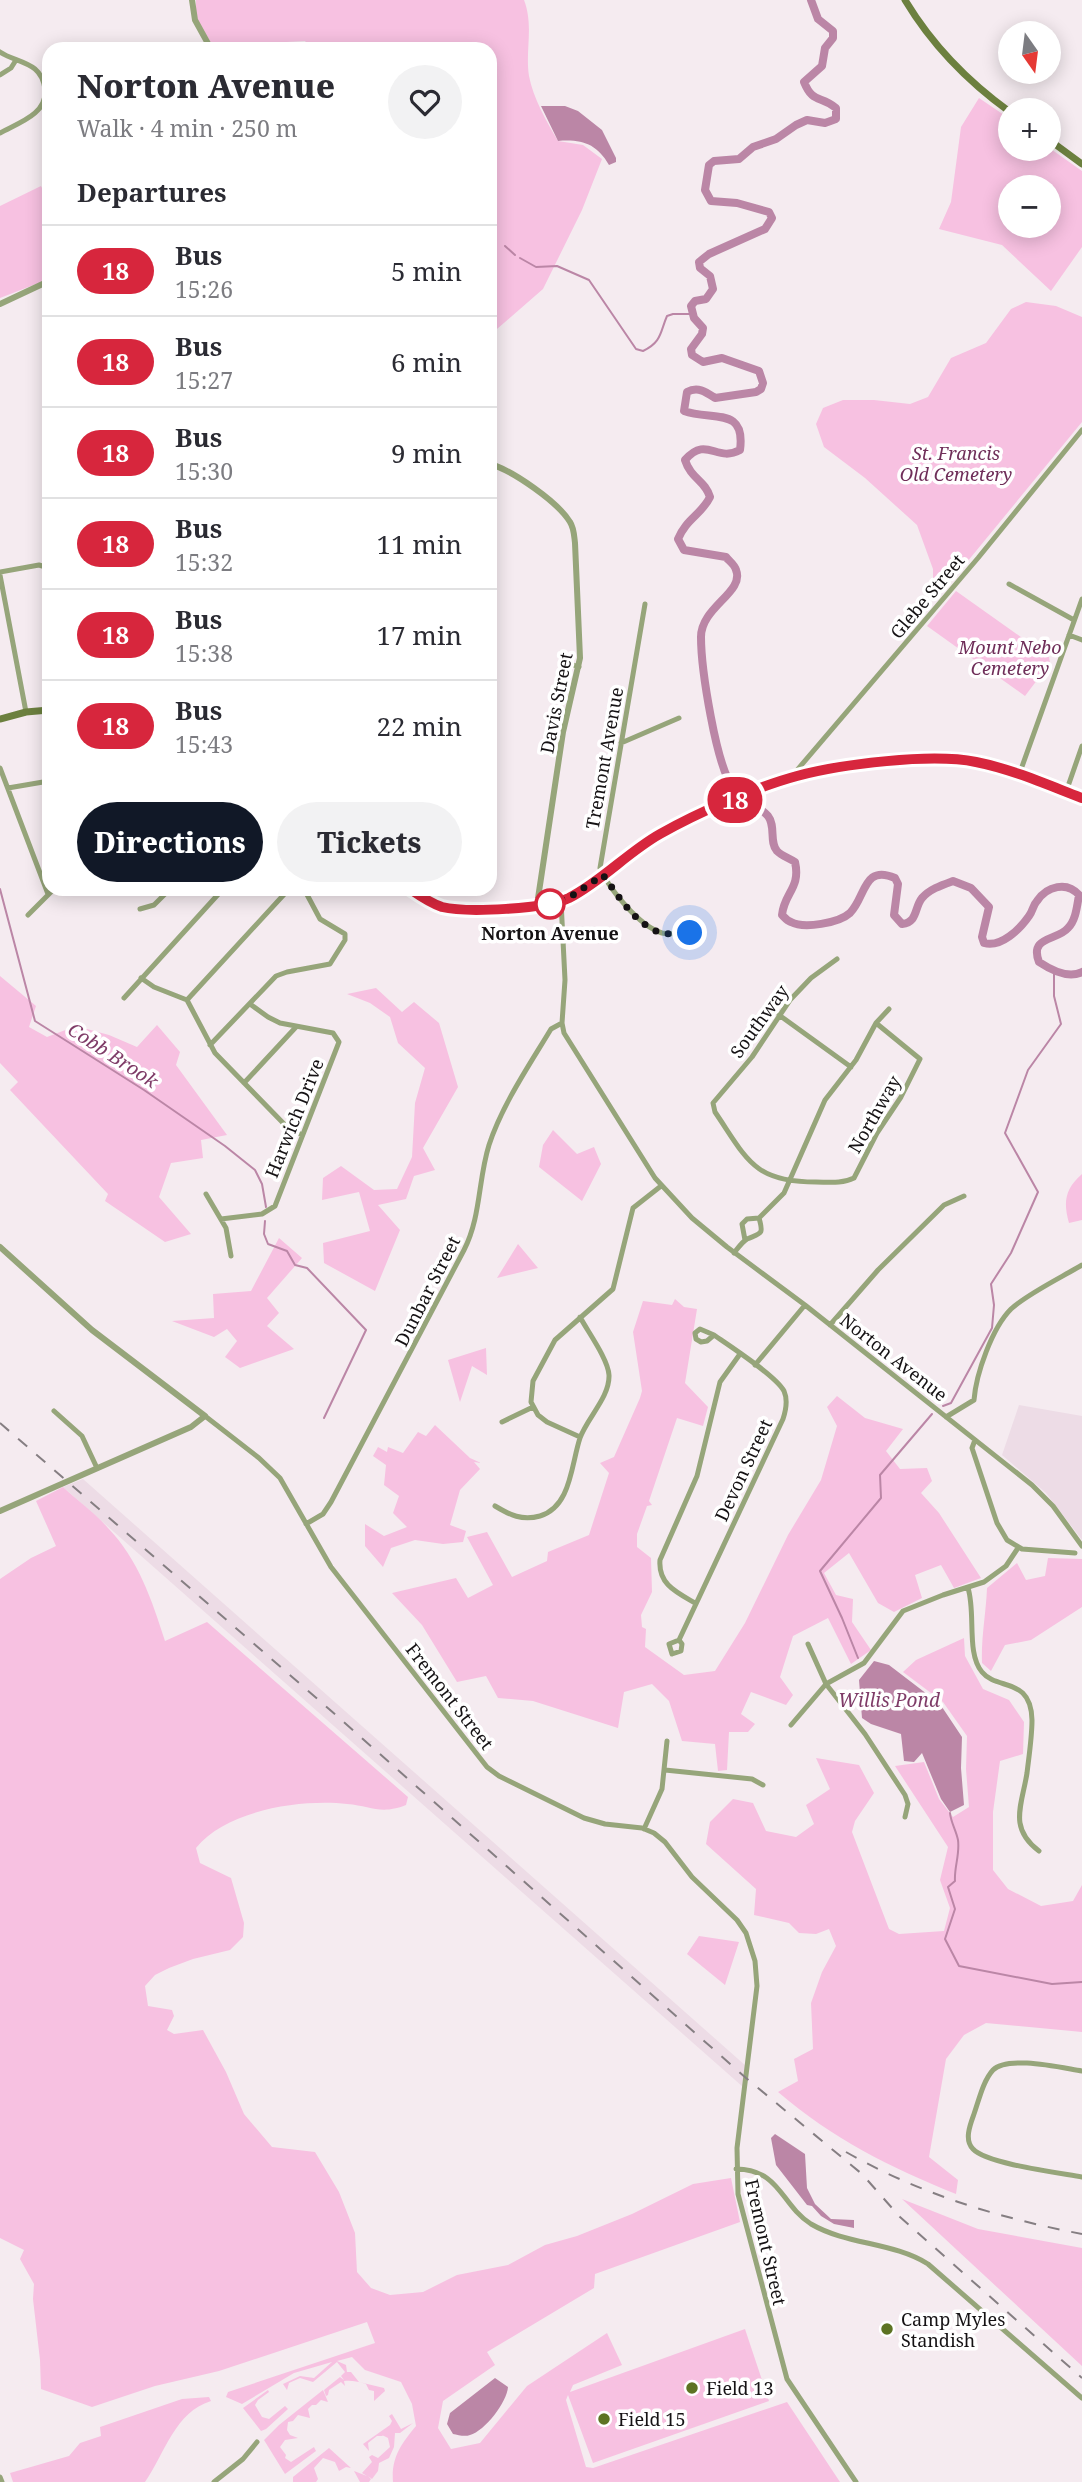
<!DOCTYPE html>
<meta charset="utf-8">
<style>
body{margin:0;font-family:"Noto Serif",serif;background:#f2f2f3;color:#2b2b33;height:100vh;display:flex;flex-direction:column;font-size:26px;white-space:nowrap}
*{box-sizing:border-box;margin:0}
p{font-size:23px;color:#7c7c81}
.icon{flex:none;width:38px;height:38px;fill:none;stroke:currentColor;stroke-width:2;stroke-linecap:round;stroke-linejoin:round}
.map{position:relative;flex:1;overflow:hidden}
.panel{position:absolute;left:42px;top:42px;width:455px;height:854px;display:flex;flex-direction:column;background:#fff;border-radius:21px;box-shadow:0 4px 18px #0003}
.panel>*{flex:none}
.badge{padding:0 14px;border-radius:23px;font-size:24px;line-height:46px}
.needle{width:46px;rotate:166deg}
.buttons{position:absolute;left:998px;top:21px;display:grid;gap:14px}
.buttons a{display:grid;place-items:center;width:63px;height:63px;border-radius:50%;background:#fff;box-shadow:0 4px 18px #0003;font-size:35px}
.you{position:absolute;width:35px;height:35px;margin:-18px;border:5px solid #fff;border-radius:50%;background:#1a73e8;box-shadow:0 0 0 10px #1a73e833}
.map>.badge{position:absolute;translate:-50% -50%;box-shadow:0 0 0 4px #fff}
h2{padding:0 35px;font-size:26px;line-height:63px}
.round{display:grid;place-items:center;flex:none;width:74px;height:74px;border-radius:37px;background:#f2f2f3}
.overview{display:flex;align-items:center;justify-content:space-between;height:119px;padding:0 35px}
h1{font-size:33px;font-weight:800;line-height:52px}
.action{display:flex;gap:14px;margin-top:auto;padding:14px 35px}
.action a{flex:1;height:80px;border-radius:42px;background:#111827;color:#fff;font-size:28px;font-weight:800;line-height:80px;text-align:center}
.action a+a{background:#f2f2f3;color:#2b2b33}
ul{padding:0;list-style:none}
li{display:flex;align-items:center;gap:21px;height:91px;padding:0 35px;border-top:2px solid #e1e1e2}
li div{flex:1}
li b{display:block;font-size:26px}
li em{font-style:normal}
li .badge{min-width:77px;font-weight:700;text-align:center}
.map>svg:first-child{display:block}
</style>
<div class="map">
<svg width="1082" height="2482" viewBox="0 0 1082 2482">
<rect width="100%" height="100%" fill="#f5ebf0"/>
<!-- built -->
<path fill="#eddce6" d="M1019,1405L1082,1416V1540L1046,1493L1002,1455Z
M83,1479L746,2066L743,2087L63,1487Z"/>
<!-- green -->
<path fill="#f7c1e1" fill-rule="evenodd" d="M196,0H524C534,26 525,50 529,76C533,98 547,122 558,141L583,145L602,159L582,210L543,289L490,335V49H311L305,41L213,46L196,18Z
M979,98L1010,119V149H1048V147L1082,171V247L1051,291L1002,245L939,229L951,202L961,127ZM1010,187H1048V226H1010Z
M41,186L49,201V279L0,298V206Z
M1026,302L1056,306L1082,317V422L935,601L933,594V569L917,525L865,478L824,447L816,424L823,408L843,400H874L910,404L928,397L951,358L986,343L1011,309Z
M956,591L1049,657L1050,663L1025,696L927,626Z
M0,976L36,1006L29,1027L47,1037L76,1026L109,1035L137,1047L157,1025L180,1052L176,1065L227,1135L201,1140L203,1158L171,1163L159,1197L191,1234L165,1242L105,1201L108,1194L10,1090L18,1082L0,1063Z
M376,988L402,1012L414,1002L439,1023L458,1087L423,1148L435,1170L414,1176L406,1199L378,1205L400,1230L375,1291L324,1263L323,1243L370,1231L359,1192L322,1200L323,1178L341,1166L374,1190L397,1189L412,1157L415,1103L425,1068L398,1043L390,1017L370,1003L347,994Z
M553,1130L577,1154L594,1147L601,1164L582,1201L539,1167L543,1145Z
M1082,1174V1220L1069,1223C1063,1202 1065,1189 1082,1174Z
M279,1238L302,1258L267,1298L279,1313L267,1326L294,1349L240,1368L225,1357L237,1341L227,1329L214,1337L172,1321L214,1318L213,1294L251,1291Z
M518,1244L538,1268L497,1278Z
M675,1299L684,1307L697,1309L685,1383L708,1407L703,1426L677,1418L649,1501L652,1505L647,1506L637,1534V1547L651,1558L652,1592L641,1615L642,1627L646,1629L645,1647L684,1675L715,1671L745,1623L788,1535L821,1480L837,1426L827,1407L837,1396L865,1418L903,1429L886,1451L900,1469L927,1468L932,1481L921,1493L939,1513L981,1578L954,1588L941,1565L915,1575L922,1598L894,1612L878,1603L849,1553L824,1573L836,1595L853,1599L852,1622L871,1650L851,1664L828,1618L793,1636L780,1677L793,1695L786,1705L751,1692L741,1714L755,1724L748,1732H729L727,1770L718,1771L715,1744L682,1741L669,1701L652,1684L624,1692L618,1728L533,1701L498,1698L486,1676L457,1682L422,1625L392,1593L456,1578L468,1598L493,1585L467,1537L487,1532L512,1577L547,1561L548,1552L589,1535L609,1473L600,1463L614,1457L640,1398L642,1391L633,1332L643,1301L672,1305Z
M486,1348L487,1375L472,1366L460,1402L448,1360Z
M435,1425L470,1458L481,1463L474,1462L480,1469L460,1490L450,1525L466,1531L463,1542L443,1544L415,1540L391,1548L383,1567L365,1546V1524L384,1536L407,1527L393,1513L399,1496L384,1485L386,1465L373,1456L378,1447L387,1452L388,1447L403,1453L418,1432L426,1436Z
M63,1487C78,1501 95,1513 108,1528C138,1559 152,1600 165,1641L207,1622L408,1797L406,1805C381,1815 371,1806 347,1804C301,1799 226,1810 196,1848L200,1863L231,1878L244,1923L243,1937L230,1950L193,1959L169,1968L155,1975L145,1986L148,2006L172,2010L174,2016L167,2030L174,2034L203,2030L226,2072L244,2114L272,2147L315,2152L339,2192L355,2233L357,2272L371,2288L390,2295L423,2292L457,2275L508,2265L545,2245L577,2236L632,2214L693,2184L731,2178L740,2222L595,2274L594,2288L487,2352L495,2365L443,2401L438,2428L451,2449L480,2443L527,2386L607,2333L622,2365L573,2385L570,2392L745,2329L769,2401L593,2463L568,2395L566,2400L586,2467L593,2468L787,2402L840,2482H393C391,2458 401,2444 416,2426L412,2404L401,2382L365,2370L352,2357L337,2361L346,2365L347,2372H351L359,2382L384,2388L385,2391L374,2401V2391L369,2390L366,2384C360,2382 351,2380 344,2381L345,2386L341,2382L329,2390L328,2395L326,2396L324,2390L340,2377L344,2380L341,2376L345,2372L337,2362L313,2382L300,2378L289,2383L287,2390L283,2384L300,2376L314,2378L332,2362L294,2373L242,2404L226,2397L228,2392L375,2343L367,2322L219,2371L155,2386L92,2407L41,2389L40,2360L33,2299L34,2284L20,2259L24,2250L0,2238V1579L31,1558L56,1546L36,1501Z
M1048,1558L1082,1559V1607L1031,1640L1005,1645L991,1671L982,1663C981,1637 986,1614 987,1588L1017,1563L1026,1580L1045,1576Z
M964,1638L965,1656L983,1689L1009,1700L1024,1722L1023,1754L1000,1761L993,1812V1870L1008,1889L1041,1906L1073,1901L1082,1885V2032L986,2023L964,2035L946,2059L929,2157L958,2180L956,2194C889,2167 833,2139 778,2092L798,2081L794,2059L813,2049L811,2003L822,1972L836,1946L829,1929L816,1934L799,1933L789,1923L754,1915L756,1889L706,1844L710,1822L733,1799L753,1803L766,1831L796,1837L814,1824L806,1805L830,1789L816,1758L859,1765L874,1793L855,1821L852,1832L889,1929L899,1934L944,1931L950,1908L940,1880L948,1847L895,1766L924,1762L939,1799L953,1817L969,1807L966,1769L967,1736L943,1702L903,1672L916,1660Z
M699,1936L739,1942L725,1985L687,1954Z
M902,2199L978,2229L1082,2248V2366Z
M268,2390L269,2392L258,2400L255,2405L262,2417L269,2419L285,2406L288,2409L266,2429L261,2431L243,2408Z
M323,2390L328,2402L321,2400L316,2405H312L308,2409L310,2418L298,2415L293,2421L288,2422L287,2430L290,2435L298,2438L285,2440L280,2447L286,2455L285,2458L291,2462L314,2447L316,2451L285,2474L264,2440L279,2425Z
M209,2397L211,2401C175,2412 165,2453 145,2482H13L10,2473L69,2456L80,2443L101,2436L100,2427L182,2399Z
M392,2414L401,2429L413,2423L400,2433H395L394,2447L389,2458L379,2463L378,2471L372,2479L368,2476L371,2479L369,2482H360L354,2471L367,2476L362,2473L372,2462L369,2457L372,2455L378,2458L390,2447L388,2438L382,2435L383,2436H377L368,2443L369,2451L363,2444L390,2425L392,2421L389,2416Z
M329,2448L351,2468L346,2467L339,2471L335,2462L323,2458L314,2468L318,2479L316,2482H293V2477Z"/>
<!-- water -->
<path fill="#bb86a6" d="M541,106H565L578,111L602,130L616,158V162L609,165C597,144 582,139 558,141Z
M874,1661L889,1665L940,1704L962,1737L961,1768L964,1805L950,1812L941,1799L922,1753L914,1762L904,1761L901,1734L871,1724L862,1718L859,1680Z
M775,2134L805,2154L807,2188L815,2204L831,2219L854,2220V2228L834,2224L821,2216L812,2206L807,2205L776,2165L771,2138Z
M495,2378L508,2387C507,2402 485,2431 470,2435C465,2437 458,2435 453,2434L447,2424L450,2413Z"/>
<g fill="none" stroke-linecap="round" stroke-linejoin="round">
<!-- stream -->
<path stroke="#bb86a6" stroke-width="2" d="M505,246L515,255
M520,258L536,267L557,266L589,280L636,349L643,351C662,342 660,332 667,316L673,314H693
M0,889L35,1021L144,1090L225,1146L255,1170L262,1184L266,1207
M265,1221L264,1234L268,1244L287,1251L295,1265L307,1268L366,1330L324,1418
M943,1406L951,1403L992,1328L994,1305L991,1284L1011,1253L1038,1192L1005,1133L1028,1070L1061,1024L1054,996V970
M858,1658L842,1618L820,1571L881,1498L880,1475L932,1414
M950,1813C951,1823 956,1830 958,1840C960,1855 954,1867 955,1881L948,1887L955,1909L945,1939L959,1966L1052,1984L1082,1982"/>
<!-- river -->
<path stroke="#bb86a6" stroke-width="8" d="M811,0L818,19L833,31V38L825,48L822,66L804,82C813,104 820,95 836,108V119L825,123L807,120L796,125L776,139L753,147L739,159L714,161L709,165L705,190L711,201L737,203L769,212L772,218L765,229L709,254L699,262L700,268L710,276L713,289L706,299L695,301L691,306L694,318L703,328L702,334L691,349L692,355L703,362L722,358L759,371L763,383L761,389L756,392L715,398C706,392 698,386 687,392L684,411C712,421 746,406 740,450C716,463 707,435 685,460C691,479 705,480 710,497C702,514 686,519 678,539L684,550L726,557C729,561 735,565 736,570C745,592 701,607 701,637C701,667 716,768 734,789C743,800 758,805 768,816C776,826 769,842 777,851C782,856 789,858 795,862C801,888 784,893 782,915C785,918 787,921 791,922C804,929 839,923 850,913C866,897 863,864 895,878L898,884L894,915L902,924C918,922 914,908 922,898C930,889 942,885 953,881L971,888L989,907L982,937L984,943C1001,948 1020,929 1029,916C1033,911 1033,905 1037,901C1047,886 1067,881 1079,895C1077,906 1076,920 1068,928C1057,941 1029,936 1039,962C1051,970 1068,979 1082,972"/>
<!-- minor -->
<path stroke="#96a57a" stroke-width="5" d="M0,52C10,59 25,61 35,69C41,74 44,82 45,89C48,114 18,123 0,133
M0,75L11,68L16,60
M0,572L39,565L49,568
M0,575L26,712
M1009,584L1074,620
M645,604L600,868C609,889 639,926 662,933C671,935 681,933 690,933
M1069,635L1082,640
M562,661L579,667
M621,743L679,718
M0,768L48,894
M1019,775L1082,599
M792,776L978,558L1082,430
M8,788L49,781
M1066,792L1082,746
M561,901L565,980L562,1023L564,1033L655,1178L692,1218L727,1247L805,1305L1032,1485L1053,1506L1082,1546
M140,909L154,905L170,889
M28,915L54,889
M837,959L811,978L790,1000L752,1057L713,1103L715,1112C747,1159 753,1182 816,1182C828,1182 842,1184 854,1178L877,1133L901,1097L920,1059L876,1023
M141,978L154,987L187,1000L215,1053L288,1128L302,1135
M124,998L223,889
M187,1000L289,889
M779,1015L851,1067
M210,1045L276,976L287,972L330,964L345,940V934L320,919L304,889
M244,1083L296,1027
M206,1194L226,1228L231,1256
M221,1219L262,1214L275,1206L339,1042L333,1033L280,1023L268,1017L250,1004
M745,1240L742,1224L747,1219L759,1218L784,1193L825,1100L856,1060L876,1023L889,1009
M734,1253C738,1248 742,1242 747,1239C761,1233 764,1235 759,1218
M830,1325L878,1270L944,1205L964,1196
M755,1365L805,1305
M54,1411L82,1436L97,1468
M205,1416L259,1458L280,1478L331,1567L487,1767L499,1776L584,1818L605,1824L642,1828L654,1833L665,1842L692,1877L737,1920L746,1933L755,1961L757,1986L737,2148L738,2194L787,2379L856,2482
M946,1417L974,1400C976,1374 992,1328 1011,1309C1027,1294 1062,1277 1082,1265
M502,1422L533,1407
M580,1437L547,1422L538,1415L531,1402L533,1381L555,1340L613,1289L633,1208L661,1186
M975,1440L972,1448L997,1523L1007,1540L1022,1549L1075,1553
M495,1506C510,1515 522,1521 540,1516C571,1507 571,1465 580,1438C587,1418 610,1397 609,1375C608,1359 588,1332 580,1317
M306,1524L323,1514L331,1502L464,1250C481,1217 478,1180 489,1145C502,1105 530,1064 551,1029L562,1023
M968,1588C976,1613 966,1653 982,1672C997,1691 1031,1676 1032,1720C1032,1737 1029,1756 1027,1773C1022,1805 1008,1828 1039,1851
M695,1603C676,1592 658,1584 660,1560L697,1476L720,1382L740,1354
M679,1640L669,1644L672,1654L681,1651L682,1644L679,1640L783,1419C786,1410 788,1400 784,1391C776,1376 730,1346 714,1335L707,1341L701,1342L696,1339L695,1333L700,1329L714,1335
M808,1644L826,1684L865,1734L905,1795L908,1804L905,1817
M791,1725L826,1684L864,1663L903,1611L943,1595L984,1582L1006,1566L1018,1548
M665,1770L752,1779L763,1785
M644,1829L662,1789L667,1741
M1082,2071C1062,2068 1007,2055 993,2070C983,2081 979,2100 974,2114C970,2125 964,2140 973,2149C987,2164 1060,2173 1082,2177
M736,2169C781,2170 780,2204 811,2224C847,2245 893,2242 928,2264L1082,2398
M0,2477L2,2482
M214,2482L243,2459L257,2442"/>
<!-- tertiary -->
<path stroke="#96a57a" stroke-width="6" d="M192,0L195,20L211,49
M0,304L49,281
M490,464C512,470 558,502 570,522C574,528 574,535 575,543L580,658L563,732L537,905
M0,1247L92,1330L205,1416L191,1427L0,1511"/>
<!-- secondary -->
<path stroke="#6c803f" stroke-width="7" d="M905,0C932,45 967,81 1010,112
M1048,139L1082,164
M0,719L26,712L49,710
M410,889C420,896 430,903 442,907C467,913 546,909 569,898C602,881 628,852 660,834C697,813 756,787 797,776C843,764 931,753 976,762C1012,769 1048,785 1082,798"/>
<!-- rail -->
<path stroke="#857e82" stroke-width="2" stroke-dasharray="12 12" stroke-linecap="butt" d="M0,1423L329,1709L746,2078L862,2174L900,2217L1082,2378
M846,2152C920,2194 999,2218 1082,2234"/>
</g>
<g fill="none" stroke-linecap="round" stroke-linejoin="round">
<!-- line casing -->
<g stroke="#fff" stroke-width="16">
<path id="line" d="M410,889C420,896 430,903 442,907C467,913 546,909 569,898C602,881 628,852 660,834C697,813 756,787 797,776C842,764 931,753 976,762C1012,769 1048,785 1082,798"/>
</g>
<!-- line -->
<use href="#line" stroke="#d7263d" stroke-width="10"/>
<!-- walk -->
<path stroke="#151214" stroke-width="7" stroke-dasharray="0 12.6" d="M550,904L573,895L603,875C618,895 636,926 662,933C671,935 681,933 690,933"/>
</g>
<!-- markers -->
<circle fill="#fff" stroke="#d7263d" stroke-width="3.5" cx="550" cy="904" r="14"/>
<g fill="#5d7323" stroke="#fff" stroke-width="2.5">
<circle cx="887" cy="2329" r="7"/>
<circle cx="692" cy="2388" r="7"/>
<circle cx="604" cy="2419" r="7"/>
</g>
<g text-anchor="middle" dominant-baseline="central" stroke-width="7" stroke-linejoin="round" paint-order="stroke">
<!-- park labels -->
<g font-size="18" font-style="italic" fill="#6f2e59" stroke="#fff">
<text x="956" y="453">St. Francis<tspan x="956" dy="21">Old Cemetery</tspan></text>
<text x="1010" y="647">Mount Nebo<tspan x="1010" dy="21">Cemetery</tspan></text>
</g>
<!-- street labels -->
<g font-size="18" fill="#151214" stroke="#fff">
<text transform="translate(927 596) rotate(-50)">Glebe Street</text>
<text transform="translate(556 703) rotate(-79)">Davis Street</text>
<text transform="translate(604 758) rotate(-80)">Tremont Avenue</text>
<text transform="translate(759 1021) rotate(-54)">Southway</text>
<text transform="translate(874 1114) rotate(-60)">Northway</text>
<text transform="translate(294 1118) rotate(-68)">Harwich Drive</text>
<text transform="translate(427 1291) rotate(-63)">Dunbar Street</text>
<text transform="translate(894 1357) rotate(38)">Norton Avenue</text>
<text transform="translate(743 1470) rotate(-65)">Devon Street</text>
<text transform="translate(450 1696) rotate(52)">Fremont Street</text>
<text transform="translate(766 2242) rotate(77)">Fremont Street</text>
</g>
<!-- stop labels -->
<g font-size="18" font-weight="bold" fill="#151214" stroke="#fff">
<text x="550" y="933">Norton Avenue</text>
</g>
<!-- poi labels -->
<g font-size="18" fill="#151214" stroke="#fff" text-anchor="start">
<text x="901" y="2319">Camp Myles<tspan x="901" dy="21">Standish</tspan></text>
<text x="706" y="2388">Field 13</text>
<text x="618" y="2419">Field 15</text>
</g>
<!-- water labels -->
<g font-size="19" font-style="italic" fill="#7f3c68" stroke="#fff">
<text transform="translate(113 1055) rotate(33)">Cobb Brook</text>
<text x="889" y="1700">Willis Pond</text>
</g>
</g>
</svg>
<div class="buttons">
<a><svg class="needle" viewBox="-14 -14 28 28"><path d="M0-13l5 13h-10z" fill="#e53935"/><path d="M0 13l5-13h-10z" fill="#7c7c81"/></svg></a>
<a>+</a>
<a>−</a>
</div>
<div class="you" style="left:690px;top:933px"></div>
<b class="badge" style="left:735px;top:800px;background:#d7263d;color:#fff">18</b>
<section class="panel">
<div class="overview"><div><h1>Norton Avenue</h1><p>Walk · 4 min · 250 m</p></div><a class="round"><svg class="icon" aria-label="heart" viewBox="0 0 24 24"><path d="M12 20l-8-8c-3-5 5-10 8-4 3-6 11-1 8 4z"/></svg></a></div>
<h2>Departures</h2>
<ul>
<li><span class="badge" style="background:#d7263d;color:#fff">18</span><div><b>Bus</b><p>15:26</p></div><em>5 min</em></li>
<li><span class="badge" style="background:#d7263d;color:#fff">18</span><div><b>Bus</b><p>15:27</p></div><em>6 min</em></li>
<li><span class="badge" style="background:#d7263d;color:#fff">18</span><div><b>Bus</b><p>15:30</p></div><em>9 min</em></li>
<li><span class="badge" style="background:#d7263d;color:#fff">18</span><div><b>Bus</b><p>15:32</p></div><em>11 min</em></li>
<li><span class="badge" style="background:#d7263d;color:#fff">18</span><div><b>Bus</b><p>15:38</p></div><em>17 min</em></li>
<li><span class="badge" style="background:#d7263d;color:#fff">18</span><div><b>Bus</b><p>15:43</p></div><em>22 min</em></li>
</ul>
<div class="action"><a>Directions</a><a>Tickets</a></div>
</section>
</div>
